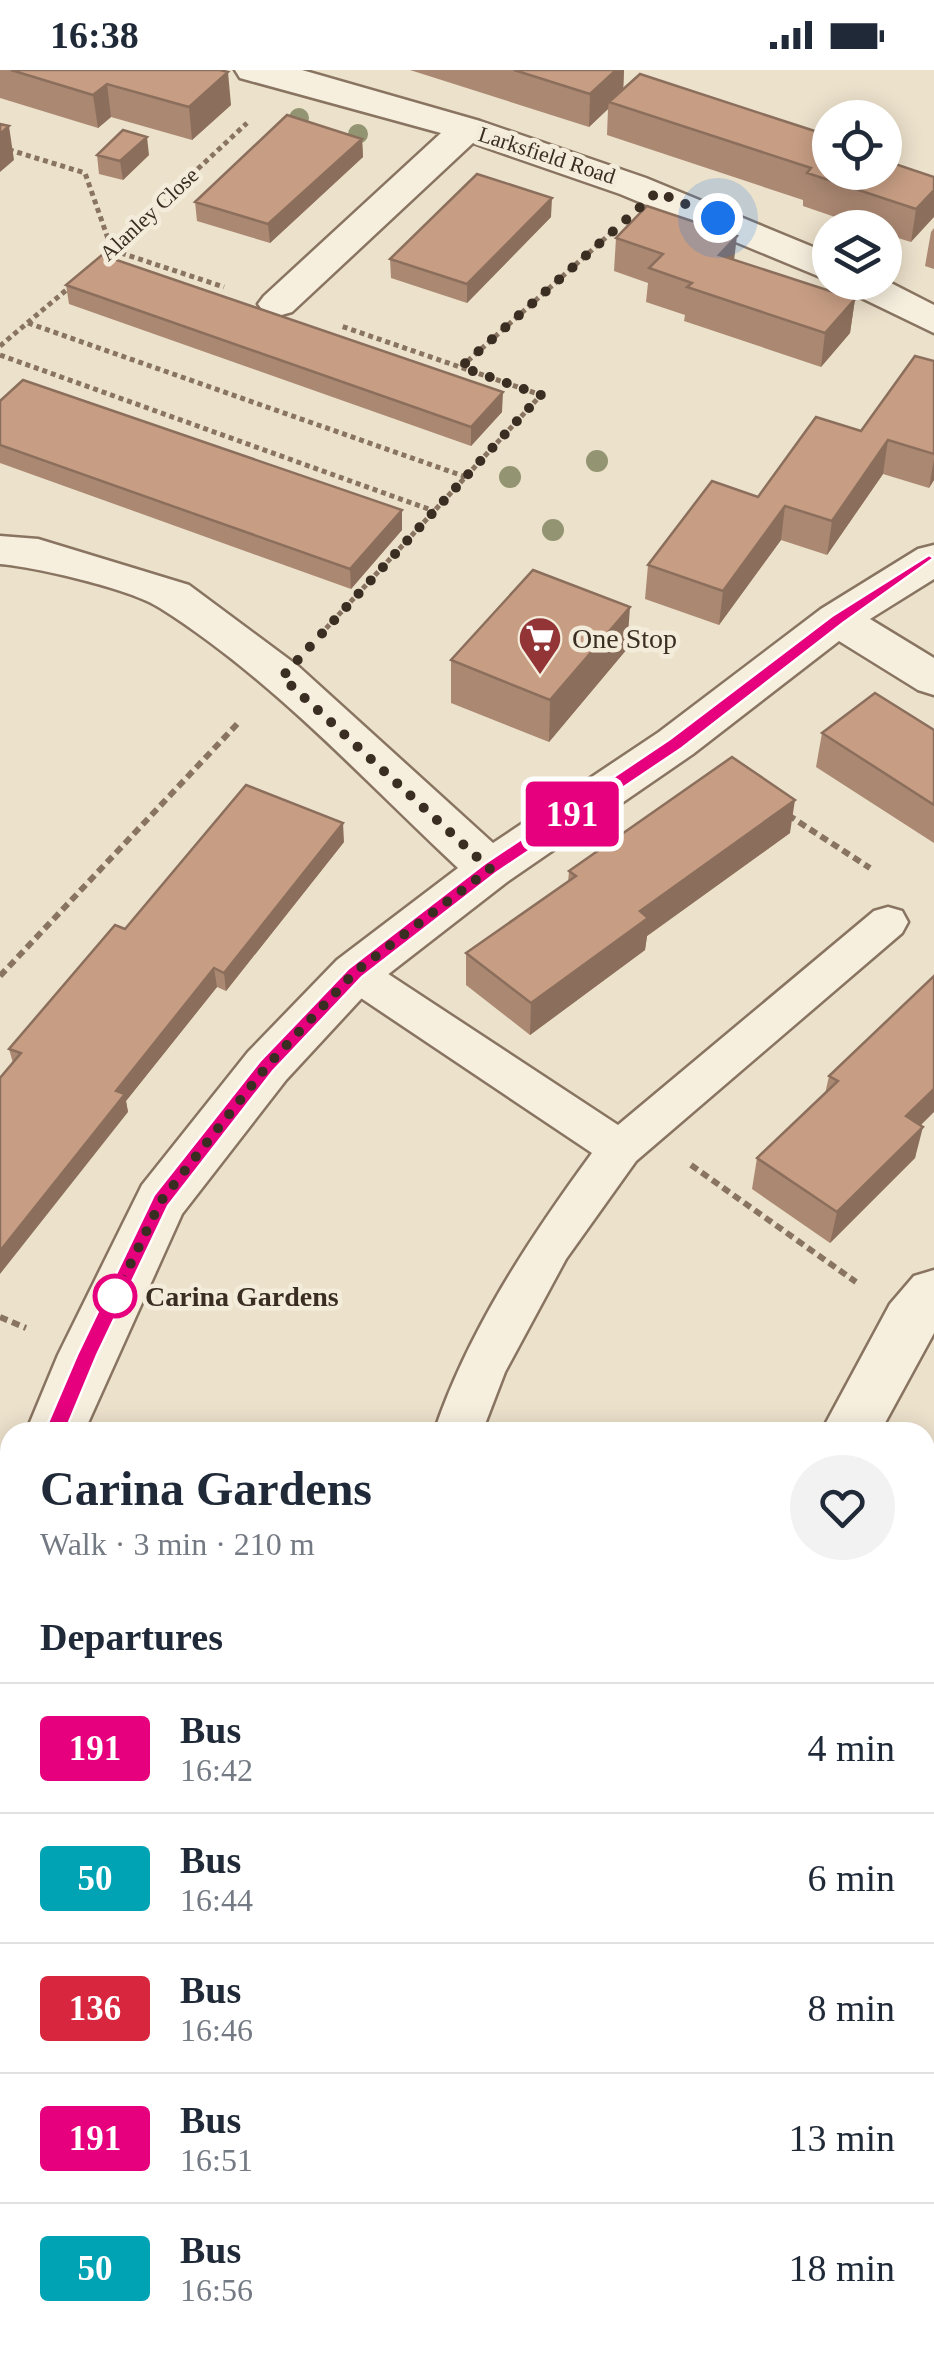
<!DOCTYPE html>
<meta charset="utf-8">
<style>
body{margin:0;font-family:Georgia,serif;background:#f2f2f3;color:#1f2937;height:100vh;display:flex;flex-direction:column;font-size:38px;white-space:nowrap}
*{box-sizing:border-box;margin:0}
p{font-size:32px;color:#747a83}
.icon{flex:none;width:55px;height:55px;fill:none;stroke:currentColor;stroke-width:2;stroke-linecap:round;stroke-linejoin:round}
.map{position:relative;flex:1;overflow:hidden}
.side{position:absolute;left:0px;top:1352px;width:935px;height:932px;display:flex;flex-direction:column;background:#fff;border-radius:30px 30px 0 0;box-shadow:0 5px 25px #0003}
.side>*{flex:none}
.badge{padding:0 20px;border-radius:8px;font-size:35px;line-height:65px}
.tools{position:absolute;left:812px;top:30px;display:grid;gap:20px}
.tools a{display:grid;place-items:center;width:90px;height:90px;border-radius:50%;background:#fff;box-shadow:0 5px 25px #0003;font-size:50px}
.you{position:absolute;width:50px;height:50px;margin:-25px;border:8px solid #fff;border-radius:50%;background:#1a73e8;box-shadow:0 0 0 15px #1a73e833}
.map>.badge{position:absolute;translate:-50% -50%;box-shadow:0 0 0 5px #fff}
h2{padding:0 40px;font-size:38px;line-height:90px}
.round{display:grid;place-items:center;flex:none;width:105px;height:105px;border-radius:52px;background:#f2f2f3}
.overview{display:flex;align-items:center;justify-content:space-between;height:170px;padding:0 40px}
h1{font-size:48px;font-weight:700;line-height:75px}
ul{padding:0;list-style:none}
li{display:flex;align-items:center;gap:30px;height:130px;padding:0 40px;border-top:2px solid #e0e1e3}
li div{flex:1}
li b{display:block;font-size:38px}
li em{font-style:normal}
li .badge{min-width:110px;font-weight:700;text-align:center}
.status{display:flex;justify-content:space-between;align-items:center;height:70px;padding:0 50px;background:#fff;direction:ltr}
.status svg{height:28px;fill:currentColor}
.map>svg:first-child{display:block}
</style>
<div class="status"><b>16:38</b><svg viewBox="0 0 49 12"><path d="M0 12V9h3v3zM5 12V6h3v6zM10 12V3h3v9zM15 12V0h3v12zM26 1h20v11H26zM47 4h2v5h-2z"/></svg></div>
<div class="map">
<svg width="934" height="2284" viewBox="0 0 934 2284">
<rect width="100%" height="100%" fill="#ece1cb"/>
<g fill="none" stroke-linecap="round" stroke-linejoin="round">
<!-- service casing -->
<g stroke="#887460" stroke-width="5">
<path id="service" d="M888,837L902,841L908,852L902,863L636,1091L566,1189L505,1302L482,1362H434C468,1261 529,1169 592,1083L340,914L334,903L340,892L355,887L370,892L618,1055L874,841Z
M925,2068L934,2069V2127L925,2126Z
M354,2275H414V2284H354Z"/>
</g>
<!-- minor casing -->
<g stroke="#887460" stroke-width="5">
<path id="minor" d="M235,0H302L480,51L646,108L830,184V211L620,124L473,73L292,242L278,246L264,242L258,234L264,226L441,63L240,8Z
M885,210L934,235V263L845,220L840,212Z
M0,466L38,469L189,515L298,596L493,773L659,662L821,539L918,479L934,475V509L870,549L934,588V625L918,620L839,571L693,684L507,812L373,916L286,1010L182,1144L84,1362H26L58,1285L142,1115L248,982L337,890L458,798C363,709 271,608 160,538C132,519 35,497 0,494Z
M934,1200V1263L880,1362H821L890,1234L914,1206Z
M10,1482V1604L0,1608V1486Z
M816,2275H890L891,2284H817Z"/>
</g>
<!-- path-far1 -->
<path stroke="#887460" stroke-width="5" stroke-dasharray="5 4" stroke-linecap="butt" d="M0,77L85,103L112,180L224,217
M99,191L247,53
M28,253L466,407
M0,276L71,216
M0,285L434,441
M461,297L611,163
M320,565L541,325L341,256"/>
<!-- path -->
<path stroke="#887460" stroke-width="6" stroke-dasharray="8 5" stroke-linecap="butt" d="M788,745L870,798
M0,906L240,651
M691,1095L856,1212
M0,1247L26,1258"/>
<!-- service -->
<use href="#service" fill="#f7efde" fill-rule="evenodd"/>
<!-- minor -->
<use href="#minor" fill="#f7efde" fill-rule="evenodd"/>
</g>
<!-- trees -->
<g fill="#939472">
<circle cx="299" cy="48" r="10"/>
<circle cx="358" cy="64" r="10"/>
<circle cx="597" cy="391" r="11"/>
<circle cx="510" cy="407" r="11"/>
<circle cx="553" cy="460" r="11"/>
</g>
<!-- wall -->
<path fill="#ab8872" d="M0,0H220L231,35L192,70L111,47L98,58L0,28Z
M410,0H624L623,19L830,102L898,83L897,94L934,107L911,172L885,164V158H867L803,136V130L607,65L608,39L589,57Z
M362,69L363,87L270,173L197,151L195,132Z
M97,85H149L123,110L99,104Z
M551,147L467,233L391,208L390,189Z
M934,158V199L925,196L931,162Z
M616,168L734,190L855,229L850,263L821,297L684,251L685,245L646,232L648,213L614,201Z
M66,215L502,342L471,376L69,234Z
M934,291V410L929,418L883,404L827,485L781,470L719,555L645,529L648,495L861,361Z
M0,331L402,460L351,519L0,393Z
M627,579L549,672L451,633V590Z
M934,660V773L816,697L822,663Z
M790,763L647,866L645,880L530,965L466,915V883L568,812L569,801Z
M344,772L226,921L217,917L126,1031L128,1042L13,993L9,979L125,859Z
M829,1006L921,1056L915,1088L830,1173L752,1119L757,1088L825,1024Z"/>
<!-- shaded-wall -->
<path fill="#8b6f5c" d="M616,0H624L623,25L609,32L608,39L589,57L590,24Z
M228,2L231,35L192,70L189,37Z
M107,14L111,47L98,58L93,25Z
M9,56L14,90L0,102V64Z
M147,67L149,85L123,110L120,91Z
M362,69L363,87L270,173L268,154Z
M934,120V147L911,172L916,139Z
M552,128L551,147L467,233V214Z
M737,166L733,199L719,185Z
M855,229L850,263L821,297L825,263Z
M503,322L502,342L471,376V357Z
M888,370L883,404L827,485L832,451Z
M934,389V410L929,418Z
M785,436L781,470L719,555L723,521Z
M402,440V460L351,519L350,499Z
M630,537L627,579L549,672L550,630Z
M795,730L790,763L647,866L645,880L530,965L531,933L640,841Z
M343,753L344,772L226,921L224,903Z
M214,898L217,917L126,1031L128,1042L0,1204V1181L116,1021Z
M934,1019V1042L898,1078L906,1046Z
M923,1057L915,1088L830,1173L837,1142Z"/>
<!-- building -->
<path fill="#c79e84" stroke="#8b6f5c" stroke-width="2.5" d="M11,0H220L228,2L189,37L107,14L93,25Z
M514,0H616L590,24Z
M640,4L830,66V102H885V78L898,83L889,92L934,107V120L916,139L807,103L811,98L609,32Z
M287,45L362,69L268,154L195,132Z
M0,54L9,56L0,64Z
M123,60L147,67L120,91L97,85Z
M477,104L552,128L467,214L390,189Z
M647,136L737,166L719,185L855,229L825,263L687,217L692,213L649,198L663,184L616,168Z
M102,185L503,322L471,357L66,215Z
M915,286L934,291V384L888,370L832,451L785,436L723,521L648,495L712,411L758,427L816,347L861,361Z
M23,310L402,440L350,499L0,375V331Z
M533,500L630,537L550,630L451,590Z
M875,623L934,660V735L822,663Z
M732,687L795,730L640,841L648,848L531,933L466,883L576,806L569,801Z
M246,715L343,753L224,903L214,898L116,1021L125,1024L0,1181V1008L21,983L9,979L115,855L125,859Z
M934,906V1019L906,1046L923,1057L837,1142L757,1088L838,1011L829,1006Z"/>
<!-- line -->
<path fill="#e6007e" stroke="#fff" stroke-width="2.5" d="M929,485L934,488L843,553L682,678L496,803L362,907L273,1001L168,1136L97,1285L62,1369H47L44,1362L77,1285L154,1125L260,991L349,898L484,794L670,669L832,546Z"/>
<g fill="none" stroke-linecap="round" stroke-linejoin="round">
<!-- walk -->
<path stroke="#3a2d22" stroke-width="10" stroke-dasharray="0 18" d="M115,1226L161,1131L267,996L355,902L490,799L282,607L541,325L461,297L657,122L718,148"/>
</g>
<!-- icons -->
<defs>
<g id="supermarket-pin" transform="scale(2.25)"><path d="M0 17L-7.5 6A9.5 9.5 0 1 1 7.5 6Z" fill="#933437" stroke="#f4ecda"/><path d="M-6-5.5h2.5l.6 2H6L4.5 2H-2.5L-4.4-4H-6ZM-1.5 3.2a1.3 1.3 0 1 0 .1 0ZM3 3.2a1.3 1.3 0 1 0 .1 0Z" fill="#fff"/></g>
</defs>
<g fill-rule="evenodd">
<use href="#supermarket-pin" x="540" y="568"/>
</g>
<!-- markers -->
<circle fill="#fff" stroke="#e6007e" stroke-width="5" cx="115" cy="1226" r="20"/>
<g text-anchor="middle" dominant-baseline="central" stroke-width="9" stroke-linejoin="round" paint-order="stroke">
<!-- far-street labels -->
<g font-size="22" fill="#3a2d22" stroke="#f4ecda">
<text transform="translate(547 85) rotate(18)">Larksfield Road</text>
<text transform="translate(149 144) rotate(-43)">Alanley Close</text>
</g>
<!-- poi labels -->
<g font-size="28" fill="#3a2d22" stroke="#f4ecda" text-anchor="start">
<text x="572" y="568">One Stop</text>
</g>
<!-- stop labels -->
<g font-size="28" font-weight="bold" fill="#3a2d22" stroke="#f4ecda" text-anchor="start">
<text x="145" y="1226">Carina Gardens</text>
</g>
</g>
</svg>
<div class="tools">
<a><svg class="icon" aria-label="locate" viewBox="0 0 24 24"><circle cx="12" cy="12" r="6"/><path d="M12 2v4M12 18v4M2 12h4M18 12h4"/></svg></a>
<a><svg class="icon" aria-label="layers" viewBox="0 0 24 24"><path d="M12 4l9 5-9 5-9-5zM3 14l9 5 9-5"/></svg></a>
</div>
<div class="you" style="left:718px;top:148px"></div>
<b class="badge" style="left:572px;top:744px;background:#e6007e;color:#fff">191</b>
<section class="side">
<div class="overview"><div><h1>Carina Gardens</h1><p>Walk · 3 min · 210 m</p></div><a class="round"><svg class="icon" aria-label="heart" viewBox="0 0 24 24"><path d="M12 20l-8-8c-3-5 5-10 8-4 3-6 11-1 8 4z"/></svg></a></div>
<h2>Departures</h2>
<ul>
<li><span class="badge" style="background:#e6007e;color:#fff">191</span><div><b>Bus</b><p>16:42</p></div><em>4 min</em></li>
<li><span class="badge" style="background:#00a3b4;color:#fff">50</span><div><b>Bus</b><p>16:44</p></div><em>6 min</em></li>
<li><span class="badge" style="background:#d7263d;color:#fff">136</span><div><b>Bus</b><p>16:46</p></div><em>8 min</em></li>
<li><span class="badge" style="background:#e6007e;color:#fff">191</span><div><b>Bus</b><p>16:51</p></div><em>13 min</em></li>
<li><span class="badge" style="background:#00a3b4;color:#fff">50</span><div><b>Bus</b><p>16:56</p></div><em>18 min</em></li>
</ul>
</section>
</div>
